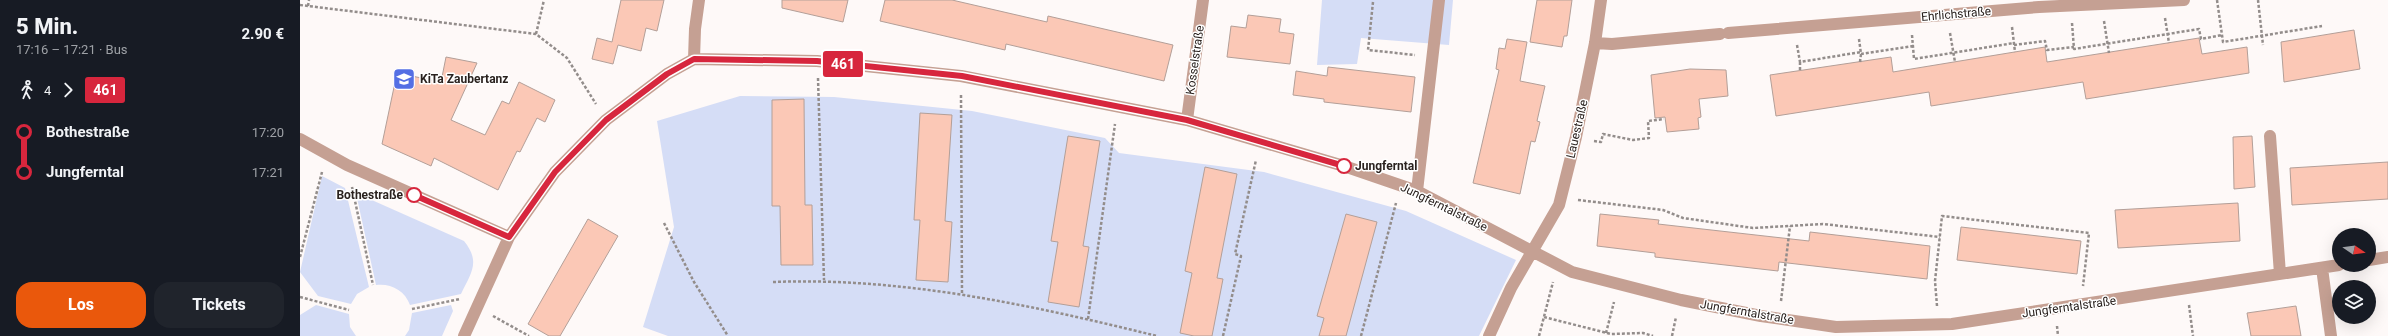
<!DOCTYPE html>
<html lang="de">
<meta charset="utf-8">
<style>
body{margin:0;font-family:Roboto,sans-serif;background:#20242c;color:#f1f3f6;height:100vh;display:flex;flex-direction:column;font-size:15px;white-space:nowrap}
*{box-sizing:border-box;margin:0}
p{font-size:13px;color:#9ea1a6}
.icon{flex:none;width:22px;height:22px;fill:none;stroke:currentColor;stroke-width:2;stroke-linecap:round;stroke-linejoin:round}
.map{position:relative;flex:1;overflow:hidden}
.panel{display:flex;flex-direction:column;background:#171b24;width:300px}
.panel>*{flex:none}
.badge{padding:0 8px;border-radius:3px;font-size:14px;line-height:26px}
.needle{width:26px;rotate:103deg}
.fabs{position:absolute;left:2032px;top:228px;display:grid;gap:8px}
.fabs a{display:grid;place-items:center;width:44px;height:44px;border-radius:50%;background:#171b24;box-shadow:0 4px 16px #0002;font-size:20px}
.map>.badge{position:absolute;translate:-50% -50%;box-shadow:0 0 0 2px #fff}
.legs{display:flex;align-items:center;gap:6px;height:44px;padding:0 16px;font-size:13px}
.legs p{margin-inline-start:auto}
.summary{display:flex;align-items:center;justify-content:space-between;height:68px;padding:0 16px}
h1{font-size:22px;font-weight:800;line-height:30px}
.button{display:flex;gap:8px;margin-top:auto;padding:8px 16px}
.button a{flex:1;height:46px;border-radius:16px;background:#ea580c;color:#fff;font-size:16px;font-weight:800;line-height:46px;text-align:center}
.button a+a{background:#20242c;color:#f1f3f6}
ul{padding:0 16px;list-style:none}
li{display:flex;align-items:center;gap:14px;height:40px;font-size:15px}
li i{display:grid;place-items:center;width:6px;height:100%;margin:0 5px;background:currentColor}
li i::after{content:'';width:10px;height:10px;margin:-5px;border:3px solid;border-radius:50%;background:#171b24}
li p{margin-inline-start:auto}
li:first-child i{background:linear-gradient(#0000 50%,currentColor 0)}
li:last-child i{background:linear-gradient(currentColor 50%,#0000 0)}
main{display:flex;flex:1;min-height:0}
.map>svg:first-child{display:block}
</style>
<main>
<section class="panel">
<div class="summary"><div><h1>5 Min.</h1><p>17:16 – 17:21 · Bus</p></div><b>2.90 €</b></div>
<div class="legs"><svg class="icon" aria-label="walk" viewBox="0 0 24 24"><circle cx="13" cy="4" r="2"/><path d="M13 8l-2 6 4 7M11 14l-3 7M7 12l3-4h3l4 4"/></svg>4<svg class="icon" aria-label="forward" viewBox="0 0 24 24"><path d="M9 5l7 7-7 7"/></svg><b class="badge" style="background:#d7263d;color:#fff">461</b></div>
<ul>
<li><i style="color:#d7263d"></i><b>Bothestraße</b><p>17:20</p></li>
<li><i style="color:#d7263d"></i><b>Jungferntal</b><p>17:21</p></li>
</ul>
<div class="button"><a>Los</a><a>Tickets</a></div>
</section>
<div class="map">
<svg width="2088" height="336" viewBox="0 0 2088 336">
<rect width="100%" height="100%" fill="#fef9f8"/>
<!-- green -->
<path fill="#d5ddf6" d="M1022,0H1153L1149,45L1061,38L1057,64L1017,65Z
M440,96L534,97L672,111L805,138L819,153L964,172L1106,211L1216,260L1179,336H368L343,327L374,227L357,121Z
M22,176L45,188L69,287L57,294L51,304L18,296L0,272Z
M65,197L164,241C181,262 171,273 161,294L110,305C105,290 90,283 76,285L57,198Z
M16,305L49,314L50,327L56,336H0V315Z
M151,305L153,311L142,336H105L109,330L112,313Z"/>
<!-- building -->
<path fill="#fbc8b6" stroke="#b39f98" d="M321,0H364L357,31L346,28L341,51L318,45L313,64L292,59L297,38L312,42Z
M482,0H548L543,22L482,8Z
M585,0H652L747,22L748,16L873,45L864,81L706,44L705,50L580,21Z
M1237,0H1272L1267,36H1264L1262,47L1230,42Z
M948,15L981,19L979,32L994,34L990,64L927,57L931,26L946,28Z
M2054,30L2060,69L1984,82L1981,42Z
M1899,38L1902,54L1947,47L1949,73L1786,99L1783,82L1631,106L1629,92L1476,116L1470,75L1591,57L1593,72L1745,47L1747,62Z
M1207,39L1227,42L1220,81L1245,86L1237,121L1240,122L1235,142L1231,141L1220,194L1173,183L1199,70L1196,69L1199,48L1205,49Z
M146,57L177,63L151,120L185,135L202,101L209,104L219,82L255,100L245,122L237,118L220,152L217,151L198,190L134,158L131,166L82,144L97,73L141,82Z
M1028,67L1115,77L1111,112L1024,102V99L993,95L996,71L1027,76Z
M1390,69L1426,70L1428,96L1399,99L1401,117L1398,118L1399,129L1367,132L1365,117L1355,118L1351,75Z
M504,99L505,205H512L513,265H481L480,206H472V100Z
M620,113L652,115L645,221L652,222L648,282L616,280L620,220H614Z
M768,136L800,141L783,246L789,247L779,307L748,302L758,242L751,241Z
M1952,136L1955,187L1934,189L1933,137Z
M2088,162V199L1992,205L1990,168Z
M905,167L937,174L917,278L923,279L912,336H894L880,333L892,273L885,271Z
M1938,203L1940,241L1818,248L1815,210Z
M1046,214L1077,222L1046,336H1019L1024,318L1017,316Z
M1300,214L1359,220L1358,224L1509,241L1510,232L1630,246L1627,279L1479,262L1478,271L1355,257V253L1297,246Z
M288,219L318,236L260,336H249L228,324Z
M1661,227L1781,241L1777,274L1657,260Z
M1996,306L2001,336H1951L1947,313Z"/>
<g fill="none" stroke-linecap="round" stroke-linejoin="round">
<!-- path -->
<path stroke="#938d8b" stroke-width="2.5" stroke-dasharray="3 2" stroke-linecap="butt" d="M1917,0L1923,42L2022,26
M1958,0L1963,45
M1073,2L1068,50L1115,55
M0,5L236,34L267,58L296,104
M8,6L9,0
M1865,18L1869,43
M1804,21L1809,53
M1772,23L1774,49L1899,29L1901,39L1922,35
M1712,27L1715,52
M1650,33L1655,62
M236,34L244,0
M1612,35L1614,59L1714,43
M1559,39L1561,54L1613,46
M1497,45L1500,62L1561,52
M1714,45L1745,41L1747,50L1774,47
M1500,62V71
M1560,62L1561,54
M518,78L524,280
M661,95L662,295
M1294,141L1301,142L1303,134L1333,140L1349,138L1348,121L1364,119
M52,187L73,285
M1278,200L1363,210L1383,218L1453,228L1523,224L1640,237
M364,223L394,282L428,336
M0,257L22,172
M473,282C603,277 731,305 857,336
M0,297L49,310
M1481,301L1490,226
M1889,305L1893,336
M1637,306L1635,281L1642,216L1789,233L1783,286
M112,309L160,299
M193,316L229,336
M1244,317L1311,334L1343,333L1353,336
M788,319L815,124
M1757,326L1758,336
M1306,333L1314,302
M923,336L941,256L935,254L956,160
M1061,336L1096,203
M1239,336L1253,282
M1372,336L1376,317"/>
<!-- minor -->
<path stroke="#c5a093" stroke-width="12" d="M1428,33L1739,7L1884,0
M1295,43L1312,44L1420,34
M394,59L395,29L399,0
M887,120L903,0
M1970,136L1980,274
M0,139L47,165L209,237
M1117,191L1139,0
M2069,260L2088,257
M2022,268L2031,336
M164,336L209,237L255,172L306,120L367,74L394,59L517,61L661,76L887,120L1044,166L1117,191L1272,272L1381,300L1461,316L1536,327L1652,324L2039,265
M1189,336L1211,288L1259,205L1276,137L1295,43L1301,0"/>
</g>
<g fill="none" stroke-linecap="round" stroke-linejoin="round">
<!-- line-1 casing -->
<g stroke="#fff" stroke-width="9">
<path id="line-1" d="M114,195L209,237L255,172L306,120L367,74L394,59L517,61L662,76L887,120L1044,166"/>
</g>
<!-- line-1 -->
<use href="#line-1" stroke="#d7263d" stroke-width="6"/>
</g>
<!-- icons -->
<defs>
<g id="school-square" transform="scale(1.15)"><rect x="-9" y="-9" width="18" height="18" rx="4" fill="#546fe4" stroke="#fff"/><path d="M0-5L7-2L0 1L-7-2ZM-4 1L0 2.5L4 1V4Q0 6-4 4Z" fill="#fff"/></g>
</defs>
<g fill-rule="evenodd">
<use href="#school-square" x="104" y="79"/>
</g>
<!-- markers -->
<g fill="#fff" stroke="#d7263d" stroke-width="2">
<circle cx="1044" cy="166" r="7"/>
<circle cx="114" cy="195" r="7"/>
</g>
<g text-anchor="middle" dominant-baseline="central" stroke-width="3" stroke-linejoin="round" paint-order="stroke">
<!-- street labels -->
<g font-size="12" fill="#2a221f" stroke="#fff">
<text transform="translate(1656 14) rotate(-5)">Ehrlichstraße</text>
<text transform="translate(895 60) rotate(-82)">Kosselstraße</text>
<text transform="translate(1277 129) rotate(-77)">Lauestraße</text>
<text transform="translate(1144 207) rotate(26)">Jungferntalstraße</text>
<text transform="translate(1769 307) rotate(-8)">Jungferntalstraße</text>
<text transform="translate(1447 312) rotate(10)">Jungferntalstraße</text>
</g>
<!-- poi labels -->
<g font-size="12" font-weight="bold" fill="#2a221f" stroke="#fff" text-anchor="start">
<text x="120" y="79">KiTa Zaubertanz</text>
</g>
<!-- stop labels -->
<g font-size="12" font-weight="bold" fill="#2a221f" stroke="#fff" text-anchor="start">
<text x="1055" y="166">Jungferntal</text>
<text x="103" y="195" text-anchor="end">Bothestraße</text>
</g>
</g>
</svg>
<div class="fabs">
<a><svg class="needle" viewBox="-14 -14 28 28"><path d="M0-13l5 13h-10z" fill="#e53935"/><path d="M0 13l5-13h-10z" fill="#9ea1a6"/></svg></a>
<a><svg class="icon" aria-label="layers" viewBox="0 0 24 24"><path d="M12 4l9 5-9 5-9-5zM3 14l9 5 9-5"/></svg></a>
</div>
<b class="badge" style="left:543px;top:64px;background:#d7263d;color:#fff">461</b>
</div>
</main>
